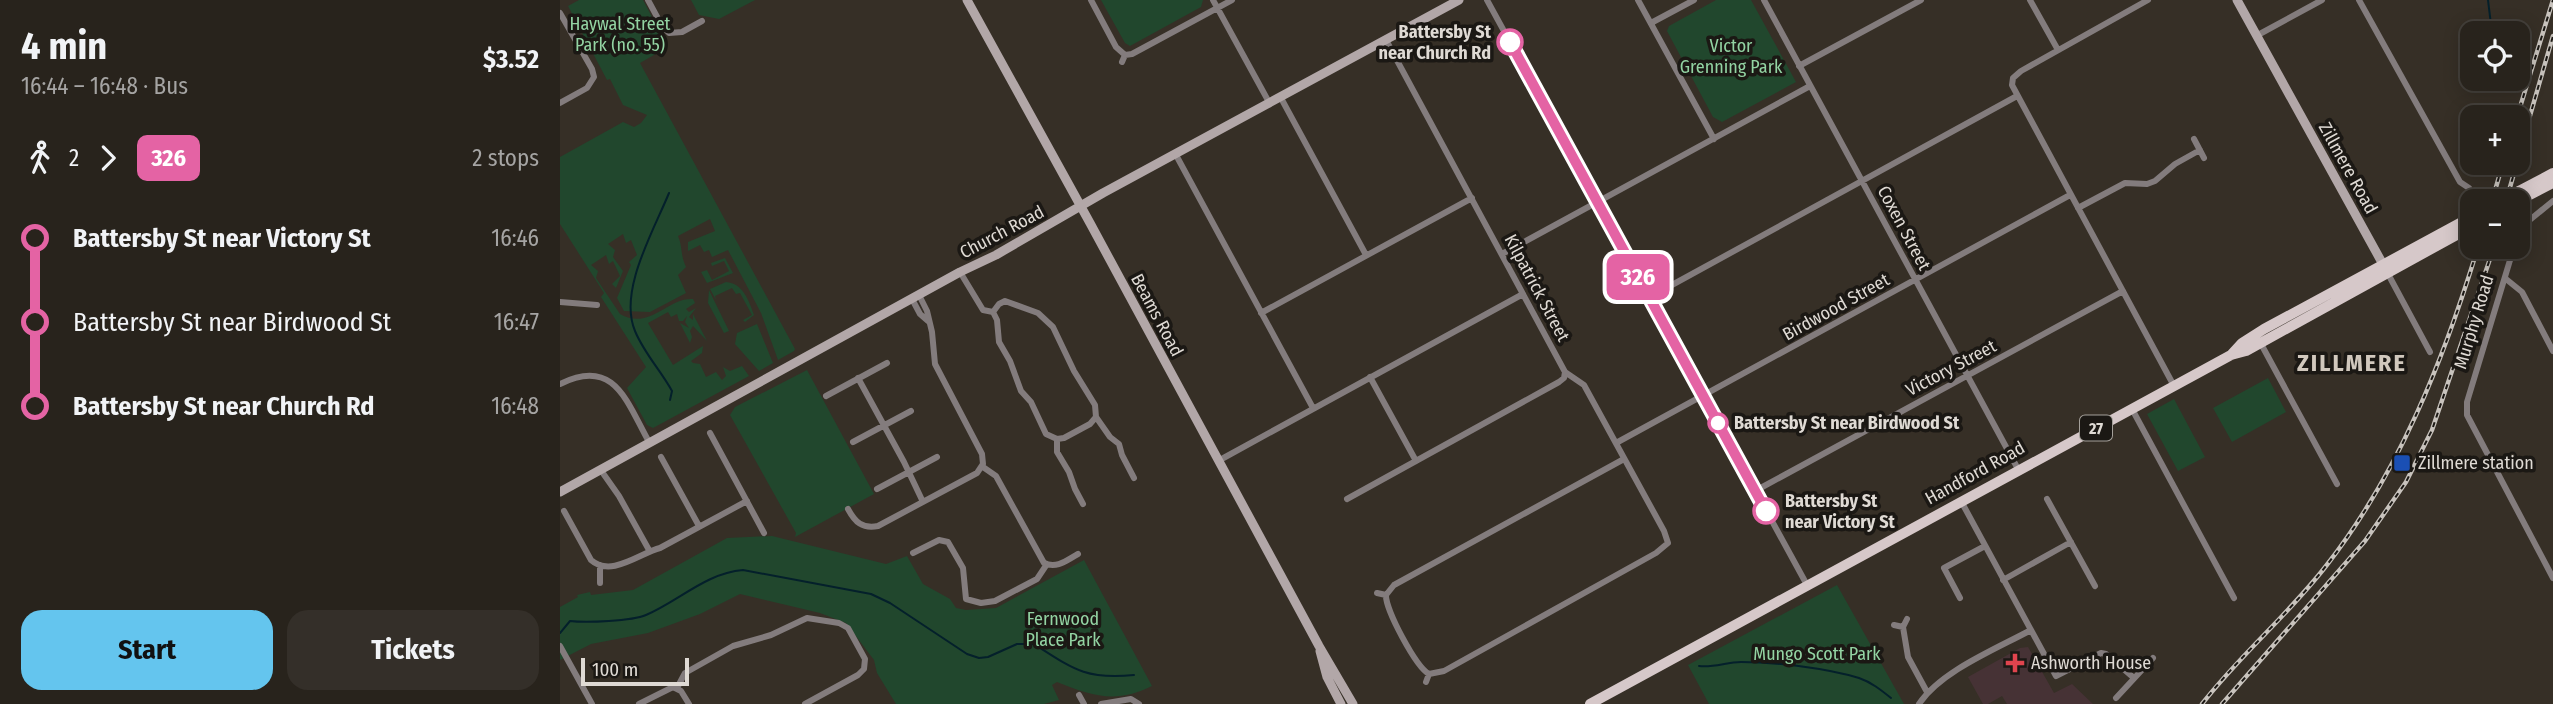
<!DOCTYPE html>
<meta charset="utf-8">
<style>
body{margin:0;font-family:"Fira Sans Condensed",sans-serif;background:#342f29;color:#f1f3f6;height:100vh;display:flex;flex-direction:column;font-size:26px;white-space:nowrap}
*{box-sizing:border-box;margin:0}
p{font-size:23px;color:#a5a4a3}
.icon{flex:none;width:38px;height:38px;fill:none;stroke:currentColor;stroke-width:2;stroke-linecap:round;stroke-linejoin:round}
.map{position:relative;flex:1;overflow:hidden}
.details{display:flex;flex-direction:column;background:#28231c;width:560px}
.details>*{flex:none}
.badge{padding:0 14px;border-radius:10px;font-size:24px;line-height:46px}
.tools{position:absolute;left:1900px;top:21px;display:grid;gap:14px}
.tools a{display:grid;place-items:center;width:70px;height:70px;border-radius:14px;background:#28231c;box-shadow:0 4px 18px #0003,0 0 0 2px #44403b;font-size:35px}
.scale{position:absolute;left:21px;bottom:18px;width:108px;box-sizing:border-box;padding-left:7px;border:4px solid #dfdad4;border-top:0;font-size:19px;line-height:24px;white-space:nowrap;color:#dfdad4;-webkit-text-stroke:5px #1b1814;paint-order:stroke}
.map>.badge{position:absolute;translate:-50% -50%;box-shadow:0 0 0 4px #fff}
.legs{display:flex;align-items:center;gap:10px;height:77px;padding:0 21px;font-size:23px}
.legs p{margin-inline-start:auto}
.summary{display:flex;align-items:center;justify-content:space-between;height:119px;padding:0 21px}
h1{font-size:38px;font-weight:700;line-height:52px}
.button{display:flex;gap:14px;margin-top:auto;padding:14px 21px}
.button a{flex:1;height:80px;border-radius:21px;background:#64c5ee;color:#111;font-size:28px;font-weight:700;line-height:80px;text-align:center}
.button a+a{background:#342f29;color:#f1f3f6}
ul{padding:0 21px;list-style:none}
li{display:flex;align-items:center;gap:24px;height:84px;font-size:26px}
li i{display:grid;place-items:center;width:10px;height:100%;margin:0 9px;background:currentColor}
li i::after{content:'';width:18px;height:18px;margin:-9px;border:5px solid;border-radius:50%;background:#28231c}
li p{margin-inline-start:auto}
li:first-child i{background:linear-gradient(#0000 50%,currentColor 0)}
li:last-child i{background:linear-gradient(currentColor 50%,#0000 0)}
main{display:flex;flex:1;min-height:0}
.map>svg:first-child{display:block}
</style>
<main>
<section class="details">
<div class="summary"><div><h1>4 min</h1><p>16:44 – 16:48 · Bus</p></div><b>$3.52</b></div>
<div class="legs"><svg class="icon" aria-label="walk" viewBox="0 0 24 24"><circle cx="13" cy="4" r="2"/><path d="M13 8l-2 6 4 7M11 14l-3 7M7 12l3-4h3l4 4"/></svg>2<svg class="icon" aria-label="forward" viewBox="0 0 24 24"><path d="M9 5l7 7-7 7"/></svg><b class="badge" style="background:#e463a4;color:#fff">326</b><p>2 stops</p></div>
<ul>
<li><i style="color:#e463a4"></i><b>Battersby St near Victory St</b><p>16:46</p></li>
<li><i style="color:#e463a4"></i><span>Battersby St near Birdwood St</span><p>16:47</p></li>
<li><i style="color:#e463a4"></i><b>Battersby St near Church Rd</b><p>16:48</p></li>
</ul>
<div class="button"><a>Start</a><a>Tickets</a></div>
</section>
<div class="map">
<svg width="1993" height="704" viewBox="0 0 1993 704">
<rect width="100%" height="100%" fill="#362f26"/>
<!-- medical -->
<path fill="#463235" d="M1468,647L1494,693L1512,684L1533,704H1447L1442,696L1428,704H1423L1408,677L1460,648Z"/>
<!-- green -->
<path fill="#21472d" d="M19,0H83L108,47L80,63L235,349L234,351L218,360L201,313L168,250L152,257L149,250L144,252L140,245L128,251V242L155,231L150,219L118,236C123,248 120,254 126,267L118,275L126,293L90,312L64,311L57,298L71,265L69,262L77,255L71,240L66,243L63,234L48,244L55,250L53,257L63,271L56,288L52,284L60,276L53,261L49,264L46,255L31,265L38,271L36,278L60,314C90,331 108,297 133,299L135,303L126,309L129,312L136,308L129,317L133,320V314L147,341L133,326L130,331L132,337L130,343L120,323L129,328L125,322L127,316L123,321H119L117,314L111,317L108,312L88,323L113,365L143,346L142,353L131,361L133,363L140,364L146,377L156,372L162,380L166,376L163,367L170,371L182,366L189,376L93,428L87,425L67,388L86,367L41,297L44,293L0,224V157L63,122L74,127L81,123L87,115L63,105L50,79L47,80L8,6Z
M131,0H195L159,19L139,15Z
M541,0H643L641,7L570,46L565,43Z
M1156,0H1191L1236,82L1162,122L1153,117L1107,31L1109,26Z
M165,258L173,273L147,283L141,272L147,270L152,280L169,271L164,261L152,266L151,263Z
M166,282C183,283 189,301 194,315L185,322L183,320L192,315L180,293L176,294L172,288L155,296L156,300L150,289Z
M149,290L169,331L164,333L148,303Z
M197,324L213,363L199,371L175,344L177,333Z
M247,370L314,494L235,537L236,533L170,415L175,407Z
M1708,378L1726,412L1672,442L1653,408Z
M1614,399L1645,457L1618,471L1587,414Z
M212,536L326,564L347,556L363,584L390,599L396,608L406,610L436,608L524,560L592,686C556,704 532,696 497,682L492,685L499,700L484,704H336L317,673L314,660L286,623L260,613L180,594L140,614L88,633L31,644L0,660V607L18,597L17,595L30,592L31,595L73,590L167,538Z
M1277,585L1344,704H1149L1128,665Z"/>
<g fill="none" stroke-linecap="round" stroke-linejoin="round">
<!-- stream -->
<path stroke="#04202b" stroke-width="2" d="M1928,0L1932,33
M1949,79L1954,83
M109,193C94,230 58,291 75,331C84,353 101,371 112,391L110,400
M0,633L10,621C26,623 72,621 86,615C119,601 146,573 183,570L311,594L330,603L407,654L419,658L428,657L457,644H474C513,669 526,680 574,675
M1139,666C1153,668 1167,662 1181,662C1215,662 1266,668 1299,678C1311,682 1321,690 1331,698"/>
<!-- street -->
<path stroke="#837c7d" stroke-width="6" d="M88,0L102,26L109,33L122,32L142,21
M531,0L556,47L565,55
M653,0L710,104
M927,0L1247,585
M1078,0L1154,139
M1204,0L1458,469
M1470,0L1498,50
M1588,0L1461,71L1453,78L1452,85L1614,386
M1799,0L1900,182L1909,188
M0,13L32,69L34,77L27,88L0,103
M1091,23L1134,0
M1696,36L1762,0
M826,40L1005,372L1024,385L1104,531L1108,543L1096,553L884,671L869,674
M562,62L565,55L572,54L672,0
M1239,66L1361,0
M721,98L806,255
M1634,139L1644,158
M616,155L753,408
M1518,208L1565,183L1587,184L1595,181L1615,164L1640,150
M1958,233L1966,223L1993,201
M1954,247L1907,402V415L1993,578
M942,254L1250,86
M400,272L423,310L433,312L439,304L445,301L478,313L493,327L514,371L535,405L536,417L530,424L504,438L497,439L486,434L471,402L461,391L450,361L439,342L437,320L433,312
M1827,272L1870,352
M1946,279L1962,292L1993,351
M1090,297L1457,96
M352,299L360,314L368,321
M0,302L37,305
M701,313L912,198
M1700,342L1777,484
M810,377L856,461
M298,378L344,462L363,502
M0,384C55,356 67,403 89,442
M266,396L327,363
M1572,409L1674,598
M536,417L550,437L559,444L562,455L574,478
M150,433L204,533
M497,439V452L509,472L515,489L523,504
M293,442L351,411
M1056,443L1510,195
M101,457L139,526
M658,461L963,294
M423,467L436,476L484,563C497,569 507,560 518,554
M40,469L59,496L89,550
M317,489L377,457
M1195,491L1563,291
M787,499L999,382L1004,378L1005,372
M1487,499L1535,586
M1401,501L1496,676L1541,653L1546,654L1574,678
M288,509C295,522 302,529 318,526L417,473L423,464L422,454L375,364L372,332L367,311L359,295
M4,511L31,560C51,578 80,553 100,548L187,501
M353,553L379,540L388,542L403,568L406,599L421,603L435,601L477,579L487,564
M40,565V583
M1443,580L1511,542
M817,593L826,595C825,609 856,667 869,674L866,682
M826,595L834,585L1064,459
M1400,598L1384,568L1425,546
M1334,625L1343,627L1347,619
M1343,627L1348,657L1367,692
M0,646L32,704
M117,688L125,673L173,646L211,635L247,618L279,623L288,628L305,659L304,669L298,675L245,704
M519,695L524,704
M1556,698L1593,658
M79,704L113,687L121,691L129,704
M541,704L571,699L579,704
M1359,704C1381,671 1436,649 1471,630"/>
<!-- secondary -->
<path stroke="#b2a7a8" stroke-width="9" d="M407,0L530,223L759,646L793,704
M1677,0L1825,268
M0,492L400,272L436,255L543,193L899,0
M760,651L767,677L781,704"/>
<!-- primary -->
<path stroke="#d6c8c9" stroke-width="10" d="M1959,191L1993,173
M1958,201L1993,183
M1671,355L1682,343L1704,329L1913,216
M1030,704L1671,355L1686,351L1913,226"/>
<!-- rail casing -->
<g stroke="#c8c3bd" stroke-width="4.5">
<path id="rail" d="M1957,117L1993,0
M1958,157L1993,36
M1932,201L1943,163
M1946,201L1957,163
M1642,704C1680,655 1728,615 1766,566C1839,473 1884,359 1918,247
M1662,704L1805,541L1846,482L1872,430L1934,247"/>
</g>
<!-- rail -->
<use href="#rail" stroke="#1b1814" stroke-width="2" stroke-dasharray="5" stroke-linecap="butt"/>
<!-- primary-bridge -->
<path stroke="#d6c8c9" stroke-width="10" d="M1941,201L1959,191"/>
</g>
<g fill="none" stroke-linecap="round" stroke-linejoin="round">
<!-- line-1 casing -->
<g stroke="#fff" stroke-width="16">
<path id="line-1" d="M950,42L1206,511"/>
</g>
<!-- line-1 -->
<use href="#line-1" stroke="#e463a4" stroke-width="10"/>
</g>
<!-- markers -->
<g fill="#fff" stroke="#e463a4" stroke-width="3.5">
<circle cx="950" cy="42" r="12"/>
<circle cx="1158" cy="423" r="9"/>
<circle cx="1206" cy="511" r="12"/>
</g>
<rect fill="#1a4fb4" stroke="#1b1814" stroke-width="2.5" x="1833" y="454" width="18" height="18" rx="3.5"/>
<path fill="#e0444e" stroke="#1b1814" stroke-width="2.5" d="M1451.5 652.5h7v7h7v7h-7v7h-7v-7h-7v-7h7z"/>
<g text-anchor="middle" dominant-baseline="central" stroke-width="7" stroke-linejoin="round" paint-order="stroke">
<!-- shield labels -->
<rect fill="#1b1814" stroke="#a4a09a" stroke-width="2" x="1520" y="415.5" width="32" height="25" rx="5"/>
<g font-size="16" font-weight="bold" fill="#dfdad4">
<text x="1536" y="428">27</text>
</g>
<!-- park labels -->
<g font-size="18" fill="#93d4a3" stroke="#1b1814">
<text x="60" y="24">Haywal Street<tspan x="60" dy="21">Park (no. 55)</tspan></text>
<text x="1171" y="46">Victor<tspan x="1171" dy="21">Grenning Park</tspan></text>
<text x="503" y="619">Fernwood<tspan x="503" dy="21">Place Park</tspan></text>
<text x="1257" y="654">Mungo Scott Park</text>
</g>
<!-- stop labels -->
<g font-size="18" font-weight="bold" fill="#dfdad4" stroke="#1b1814" text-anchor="start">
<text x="931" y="32" text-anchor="end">Battersby St<tspan x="931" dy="21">near Church Rd</tspan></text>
<text x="1174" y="423">Battersby St near Birdwood St</text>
<text x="1225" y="501">Battersby St<tspan x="1225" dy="21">near Victory St</tspan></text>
</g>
<!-- street labels -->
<g font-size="18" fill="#dfdad4" stroke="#1b1814">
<text transform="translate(1788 168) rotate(61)">Zillmere Road</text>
<text transform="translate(1344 228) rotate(62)">Coxen Street</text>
<text transform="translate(442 232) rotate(-28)">Church Road</text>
<text transform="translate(977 288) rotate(62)">Kilpatrick Street</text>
<text transform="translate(1276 307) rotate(-29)">Birdwood Street</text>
<text transform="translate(597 315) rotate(62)">Beams Road</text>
<text transform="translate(1914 322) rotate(-73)">Murphy Road</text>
<text transform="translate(1391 368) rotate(-28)">Victory Street</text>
<text transform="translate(1415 473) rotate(-29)">Handford Road</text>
</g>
<!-- poi labels -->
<g font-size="18" fill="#dfdad4" stroke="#1b1814" text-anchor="start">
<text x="1858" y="463">Zillmere station</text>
<text x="1471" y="663">Ashworth House</text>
</g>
<!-- district labels -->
<g font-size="24" font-weight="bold" letter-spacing="2" fill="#d1c8bd" stroke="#1b1814">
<text x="1792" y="363">ZILLMERE</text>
</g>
</g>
</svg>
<div class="tools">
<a><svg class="icon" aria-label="locate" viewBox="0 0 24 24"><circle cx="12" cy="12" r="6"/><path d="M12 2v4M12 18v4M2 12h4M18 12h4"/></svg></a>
<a>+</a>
<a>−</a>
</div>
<div class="scale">100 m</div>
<b class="badge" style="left:1078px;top:277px;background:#e463a4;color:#fff">326</b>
</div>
</main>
